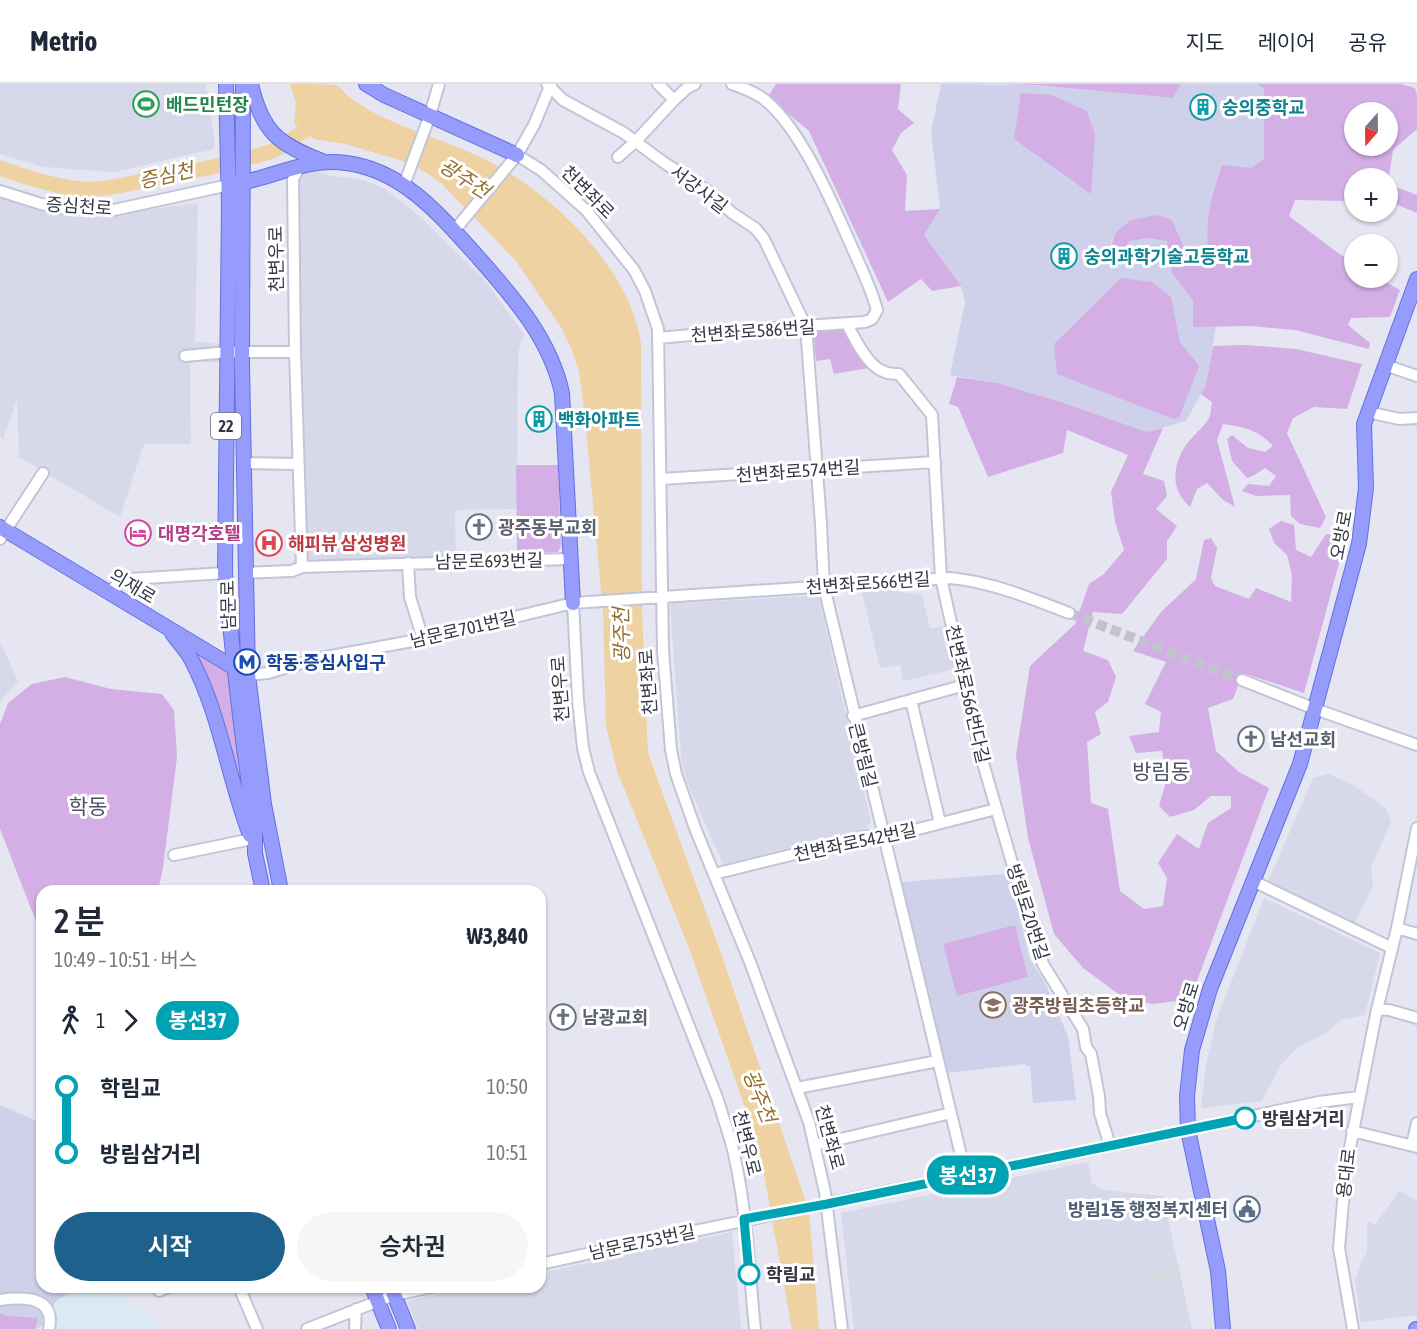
<!DOCTYPE html>
<html lang="ko">
<meta charset="utf-8">
<style>
body{margin:0;font-family:"Asap Condensed","Noto Sans KR",sans-serif;background:#f6f6f7;color:#1f2937;height:100vh;display:flex;flex-direction:column;font-size:22px;white-space:nowrap}
*{box-sizing:border-box;margin:0}
p{font-size:20px;color:#747a83}
.icon{flex:none;width:33px;height:33px;fill:none;stroke:currentColor;stroke-width:2;stroke-linecap:round;stroke-linejoin:round}
.map{position:relative;flex:1;overflow:hidden}
.details{position:absolute;left:36px;top:801px;width:510px;height:408px;display:flex;flex-direction:column;background:#fff;border-radius:18px;box-shadow:0 2px 4px #0004}
.details>*{flex:none}
.badge{padding:0 12px;border-radius:20px;font-size:21px;line-height:39px}
.needle{width:39px;rotate:200deg}
.fabs{position:absolute;left:1344px;top:18px;display:grid;gap:12px}
.fabs a{display:grid;place-items:center;width:54px;height:54px;border-radius:50%;background:#fff;box-shadow:0 2px 4px #0004;font-size:30px}
.map>.badge{position:absolute;translate:-50% -50%;box-shadow:0 0 0 3px #fff}
.legs{display:flex;align-items:center;gap:9px;height:66px;padding:0 18px;font-size:20px}
.legs p{margin-inline-start:auto}
.headline{display:flex;align-items:center;justify-content:space-between;height:102px;padding:0 18px}
h1{font-size:33px;font-weight:600;line-height:45px}
.action{display:flex;gap:12px;margin-top:auto;padding:12px 18px}
.action a{flex:1;height:69px;border-radius:36px;background:#1d618c;color:#fff;font-size:24px;font-weight:600;line-height:69px;text-align:center}
.action a+a{background:#f6f6f7;color:#1f2937}
ul{padding:0 18px;list-style:none}
li{display:flex;align-items:center;gap:21px;height:66px;font-size:22px}
li i{display:grid;place-items:center;width:9px;height:100%;margin:0 8px;background:currentColor}
li i::after{content:'';width:15px;height:15px;margin:-8px;border:4px solid;border-radius:50%;background:#fff}
li p{margin-inline-start:auto}
li:first-child i{background:linear-gradient(#0000 50%,currentColor 0)}
li:last-child i{background:linear-gradient(currentColor 50%,#0000 0)}
header{display:flex;align-items:center;gap:36px;box-sizing:border-box;height:84px;padding:0 30px;background:#fff;border-bottom:2px solid #e0e1e3}
header strong{font-size:28px}
nav{display:flex;gap:33px;margin-inline-start:auto;font-size:21px}
.map>svg:first-child{display:block}
</style>
<header>
<strong>Metrio</strong>
<nav><a>지도</a><a>레이어</a><a>공유</a></nav>
</header>
<div class="map">
<svg width="1417" height="1245" viewBox="0 0 1417 1245">
<rect width="100%" height="100%" fill="#e5e6f2"/>
<!-- residential -->
<path fill="#d7d9ea" d="M0,0H206L215,58L214,65L114,88L44,83L3,71L0,69Z
M300,82L331,92L364,96L385,105L416,129L483,194L524,250L518,270L517,425L455,426L456,478L302,483L295,89Z
M0,113L41,126L76,130L108,131L198,119L195,258L222,260L223,278H190L191,360H144L120,433L19,373L17,315L3,356L0,353Z
M873,504L922,511L930,545L946,541L956,585L903,597L900,581L880,584L861,505Z
M818,511L871,738L864,746L723,780L686,696L681,672L670,520Z
M0,558L18,597L0,618Z
M1329,690L1355,702L1386,725L1391,738L1371,784L1373,801L1355,839L1268,798L1313,694Z
M1264,814L1380,869L1365,931L1341,936L1323,951L1299,962L1280,982L1262,1017L1201,1024L1206,980L1216,937Z
M1088,1078L1092,1099L1103,1106L1163,1112L1192,1245H854L841,1129Z
M1400,1106L1411,1114L1417,1116V1231L1361,1238L1355,1197L1363,1174L1367,1169V1143L1369,1137L1375,1141Z
M732,1148L741,1245H418L407,1217L472,1203H540V1189Z"/>
<!-- education -->
<path fill="#cfd1eb" d="M941,0L1036,1L1172,14L1181,0H1258L1264,5V75L1216,243L1206,301L1186,337L1147,348L1061,318L998,299L950,291L965,218L961,202L924,151L940,125L931,48Z
M1004,790L1010,793L1030,876L1044,897L1068,952L1076,1016L1033,1019L1030,983L1024,980L947,989L901,798Z
M0,1021L37,1037L42,1051V1203H81L120,1213L146,1228L158,1245H0Z"/>
<!-- medical -->
<path fill="#d9eaf3" d="M80,1203L120,1213L146,1228L158,1245H35L42,1242L56,1217Z"/>
<!-- green -->
<path fill="#d3afe6" fill-rule="evenodd" d="M776,0H901L898,25L914,39L901,49L892,66L907,91L905,127L940,125L924,151L961,202L932,207L921,195L888,218L809,47L768,13Z
M1001,0H1181L1173,14L1036,1Z
M1258,0H1402L1415,4L1417,11V45L1393,66L1388,100L1417,111V129L1388,117V94H1354V114L1348,117L1295,116L1289,132L1334,166L1354,179V194H1379L1400,206L1390,233L1351,234L1348,241L1370,259L1369,265L1295,246L1251,242L1193,243V216L1172,189L1167,157L1148,154L1129,157L1122,176L1110,169L1116,148L1131,136L1157,131L1172,136L1189,175L1206,172C1208,160 1207,150 1208,138C1209,119 1216,100 1222,81L1251,84L1264,75V5ZM1354,28H1388V62H1354Z
M1021,9L1052,11L1087,27L1095,51L1091,110L1014,55Z
M1121,194L1152,198L1171,213L1180,258L1199,282L1179,334L1173,335L1057,290L1054,260Z
M843,244L856,270L869,284L834,290L830,275L816,277L814,253L816,247Z
M1245,261L1296,265L1362,280L1347,325L1314,323L1293,334L1287,349L1326,433L1320,444L1300,440L1291,432L1290,411L1256,412L1242,407L1248,400L1269,402L1276,392L1265,384L1253,392L1247,394L1232,377L1227,355L1232,351L1248,364L1265,368L1273,362C1261,347 1241,342 1223,340L1217,356L1235,423L1222,415L1207,399L1197,405L1190,423C1171,406 1172,385 1184,364C1190,354 1201,346 1208,336C1211,331 1211,324 1212,318L1201,310L1206,301L1213,262Z
M957,293L998,299L1061,318L1147,348L1163,344L1143,390L1164,397L1167,412L1156,425L1177,442L1167,457V475L1122,530L1093,528L1083,567L1108,576L1116,593L1108,618L1095,628L1101,650L1087,658L1091,719L1108,725L1120,807L1144,825L1163,822L1167,794L1158,779L1177,750L1199,765L1208,739L1231,724V712H1211L1194,726L1170,733L1159,722L1167,694L1162,667L1136,669L1129,652L1159,648L1161,628L1145,620L1166,578L1133,567L1161,528L1196,495L1204,456L1211,454L1217,464L1211,494L1215,502L1249,515L1256,504L1291,518L1292,491L1287,471L1274,459L1269,445L1281,437L1294,441L1296,466L1311,473L1326,450L1346,453L1304,609L1243,589L1233,615L1208,624L1216,667L1239,688L1269,704L1197,897L1177,917L1152,920L1124,914L1083,884L1054,850L1028,754L1016,671L1030,582L1075,540L1089,500L1104,490L1124,466L1115,438L1111,408L1128,371L1067,346L1063,369L988,393L958,323L949,320Z
M516,381H558L561,462L558,468L517,470Z
M179,552L225,583L230,591L239,692L223,650Z
M65,593L111,605L162,610L174,626L177,673L163,784L158,807H42V853L0,745V640L8,619L32,600Z
M1015,841L1028,893L957,912L943,860Z
M0,1229L7,1232L38,1234L35,1245H0Z"/>
<!-- parking -->
<path fill="#dadbe0" d="M1172,1171L1175,1181L1172,1191L1162,1196L1152,1195V1187L1164,1186L1166,1177Z"/>
<!-- water -->
<path fill="#eed2a2" d="M290,0C300,0 328,0 335,1C340,3 345,9 349,13C362,22 375,30 389,36C419,50 452,59 482,74C549,106 630,183 641,259L642,525L648,669L722,872L809,1127L819,1245H792L759,1063L689,864L617,687L606,642L603,528L585,334L579,288L572,266L562,245L516,177L442,100L427,89L403,77L345,60L314,55L294,39L296,19Z"/>
<g fill="none" stroke-linecap="round" stroke-linejoin="round">
<!-- river -->
<path stroke="#eed2a2" stroke-width="15" d="M0,84C25,93 53,102 80,105C103,107 126,100 148,96C189,88 230,80 269,68C288,63 303,42 321,40"/>
<!-- minor-tunnel -->
<path stroke="#c2c3cf" stroke-width="10" stroke-dasharray="10 5" stroke-linecap="butt" d="M1069,529L1242,596"/>
<!-- minor casing -->
<g stroke="#c2c5d8" stroke-width="14">
<path id="minor" d="M547,0L563,16L624,49L663,78L711,109L732,129L755,144L764,155L806,243L821,440L824,503L966,1092
M658,0L674,16L687,4L695,0
M517,71L541,86L586,126L634,186L645,207L658,245L663,566L671,666L676,690L695,744L750,878L809,1038L825,1108L842,1245
M618,73L636,57L674,16
M404,101L430,31L439,0
M0,107L41,120L60,124L114,126L229,101
M454,147L517,71L534,41L551,0
M847,240C855,255 868,283 885,288C889,290 895,290 899,290L932,331L941,494L981,672L1037,865L1044,882L1083,945L1086,963L1091,970L1099,1012L1100,1029L1110,1062
M658,254L757,245L865,238L872,235L877,226C872,207 863,188 855,170C835,125 803,47 765,16C755,8 744,4 732,0
M295,268L293,95L300,82
M185,272L228,268H295L302,483
M1385,281L1417,292
M1368,328L1399,335L1417,334
M244,379L298,380
M661,395L935,378
M0,455L43,389
M408,479L410,513L423,555
M245,489L292,487L302,483L570,475
M108,508L124,496L130,495L225,489
M573,519L578,616L583,664L589,688L602,721L718,1016C723,1034 730,1052 734,1070C747,1127 749,1187 755,1245
M248,591L268,589L315,575L423,555L573,519L950,494C992,498 1030,514 1069,529
M1242,596L1315,625L1417,661
M911,616L940,739
M853,632L965,601
M174,771L252,755
M714,790L868,752L883,754L996,725
M1253,797L1392,864
M1397,844L1417,850
M1377,925L1389,926L1417,934
M797,1004L938,977
M1352,1047L1417,1063
M815,1061L951,1029
M1412,1061L1417,1039
M540,1180C799,1123 1060,1074 1319,1018L1359,1013
M239,1203L257,1245
M159,1207L168,1203
M0,1216C21,1213 56,1211 49,1245
M307,1245L394,1211L432,1203
M355,1245L356,1225
M1353,1245L1339,1164L1346,1084L1376,930L1397,844L1417,744"/>
</g>
<!-- major casing -->
<g stroke="#6570e0" stroke-width="16">
<path id="major" d="M226,0L229,123L225,489C233,574 242,658 255,742V769L263,807
M243,0L242,282L248,591L264,720L281,807
M251,0C262,48 278,60 322,77
M366,0L384,11L517,71
M235,100C272,94 308,73 346,79C403,86 441,132 477,172C513,213 550,254 562,309L573,519
M0,443L238,586
M172,549C178,558 186,566 191,575C220,629 228,694 250,751
M372,1203L389,1245
M391,1203L408,1245
M1223,1245L1218,1187L1188,1046L1187,1012L1192,966L1210,905L1300,680L1359,460L1366,404L1364,340L1417,195
M1416,1245H1417"/>
</g>
<!-- minor -->
<use href="#minor" stroke="#fff" stroke-width="10"/>
<!-- major -->
<use href="#major" stroke="#959cfc" stroke-width="14"/>
</g>
<g fill="none" stroke-linecap="round" stroke-linejoin="round">
<!-- line-1 casing -->
<g stroke="#fff" stroke-width="14">
<path id="line-1" d="M749,1190L744,1135L827,1120L1245,1034"/>
</g>
<!-- line-1 -->
<use href="#line-1" stroke="#00a3b4" stroke-width="9"/>
</g>
<!-- icons -->
<defs>
<g id="stadium-ring" transform="scale(1.35)"><circle r="9.5" fill="#fff" stroke="#2e9e5b" stroke-width="1.5"/><path d="M0-5a6.5 5 0 1 0 0 10a6.5 5 0 1 0 0-10ZM-3.5-1.8h7v3.6h-7Z" fill="#2e9e5b"/></g>
<g id="building-ring" transform="scale(1.35)"><circle r="9.5" fill="#fff" stroke="#0f9aa8" stroke-width="1.5"/><path d="M-4-6H4V6H1V3H-1V6H-4ZM-2.5-4.3h1.7v1.8h-1.7ZM.8-4.3h1.7v1.8H.8ZM-2.5-1h1.7V.8h-1.7ZM.8-1h1.7V.8H.8Z" fill="#0f9aa8"/></g>
<g id="church-ring" transform="scale(1.35)"><circle r="9.5" fill="#fff" stroke="#6b7280" stroke-width="1.5"/><path d="M-1.2-6h2.4v3.5h3.3v2.4h-3.3V6h-2.4V-.1h-3.3v-2.4h3.3Z" fill="#6b7280"/></g>
<g id="hotel-ring" transform="scale(1.35)"><circle r="9.5" fill="#fff" stroke="#d1479c" stroke-width="1.5"/><path d="M-6-4.5h1.5V1H6V5H4.5V3h-9V5H-6ZM-4 0a1.8 1.8 0 1 1 3.6 0ZM.5 0V-2.5h3Q6-2.5 6 0Z" fill="#d1479c"/></g>
<g id="hospital-ring" transform="scale(1.35)"><circle r="9.5" fill="#fff" stroke="#e0444e" stroke-width="1.5"/><path d="M-5-5h3v3.5h4V-5h3V5h-3V1.5h-4V5h-3Z" fill="#e0444e"/></g>
<g id="metro-ring" transform="scale(1.35)"><circle r="9.5" fill="#fff" stroke="#1a4fb4" stroke-width="1.5"/><path d="M-5.5 5V-5H-3L0 0L3-5H5.5V5H3V-.5L0 4L-3-.5V5Z" fill="#1a4fb4"/></g>
<g id="school-ring" transform="scale(1.35)"><circle r="9.5" fill="#fff" stroke="#8d6e63" stroke-width="1.5"/><path d="M0-5L7-2L0 1L-7-2ZM-4 1L0 2.5L4 1V4Q0 6-4 4Z" fill="#8d6e63"/></g>
<g id="civic-ring" transform="scale(1.35)"><circle r="9.5" fill="#fff" stroke="#5c6f8a" stroke-width="1.5"/><path d="M-.6-6.5H3V-4.5H.6V-3L4-1V1h2V6H-6V1h2V-1L-.6-3ZM-1.2 2.5V6h2.4V2.5Z" fill="#5c6f8a"/></g>
</defs>
<g fill-rule="evenodd">
<use href="#stadium-ring" x="146" y="20"/>
<use href="#building-ring" x="1203" y="23"/>
<use href="#building-ring" x="1064" y="172"/>
<use href="#building-ring" x="539" y="335"/>
<use href="#church-ring" x="479" y="443"/>
<use href="#hotel-ring" x="138" y="449"/>
<use href="#hospital-ring" x="269" y="459"/>
<use href="#metro-ring" x="247" y="578"/>
<use href="#church-ring" x="1251" y="655"/>
<use href="#school-ring" x="993" y="921"/>
<use href="#church-ring" x="563" y="933"/>
<use href="#civic-ring" x="1247" y="1125"/>
</g>
<!-- markers -->
<g fill="#fff" stroke="#00a3b4" stroke-width="3">
<circle cx="1245" cy="1034" r="10"/>
<circle cx="749" cy="1190" r="10"/>
</g>
<g text-anchor="middle" dominant-baseline="central" stroke-width="6" stroke-linejoin="round" paint-order="stroke">
<!-- shield labels -->
<rect fill="#fff" stroke="#72747c" stroke-width="1.5" x="211" y="329" width="30" height="26" rx="4.5"/>
<g font-size="16" font-weight="bold" fill="#353844">
<text x="226" y="342">22</text>
</g>
<!-- leisure labels -->
<g font-size="18" font-weight="bold" fill="#27864d" stroke="#fff" text-anchor="start">
<text x="166" y="20">배드민턴장</text>
</g>
<!-- culture labels -->
<g font-size="18" font-weight="bold" fill="#0d838f" stroke="#fff" text-anchor="start">
<text x="1222" y="23">숭의중학교</text>
<text x="1084" y="172">숭의과학기술고등학교</text>
<text x="558" y="335">백화아파트</text>
</g>
<!-- street labels -->
<g font-size="18" fill="#353844" stroke="#fff">
<text transform="translate(699 105) rotate(37)">서강사길</text>
<text transform="translate(588 108) rotate(45)">천변좌로</text>
<text transform="translate(79 122) rotate(4)">증심천로</text>
<text transform="translate(276 175) rotate(-91)">천변우로</text>
<text transform="translate(753 247) rotate(-4)">천변좌로586번길</text>
<text transform="translate(798 387) rotate(-4)">천변좌로574번길</text>
<text transform="translate(1341 451) rotate(-79)">오방로</text>
<text transform="translate(489 477) rotate(-1)">남문로693번길</text>
<text transform="translate(868 499) rotate(-4)">천변좌로566번길</text>
<text transform="translate(133 502) rotate(31)">의재로</text>
<text transform="translate(228 521) rotate(-91)">남문로</text>
<text transform="translate(463 545) rotate(-13)">남문로701번길</text>
<text transform="translate(648 598) rotate(-94)">천변좌로</text>
<text transform="translate(560 605) rotate(-94)">천변우로</text>
<text transform="translate(968 610) rotate(77)">천변좌로566번다길</text>
<text transform="translate(863 671) rotate(76)">큰방림길</text>
<text transform="translate(855 758) rotate(-12)">천변좌로542번길</text>
<text transform="translate(1028 828) rotate(72)">방림로20번길</text>
<text transform="translate(1186 922) rotate(-73)">오방로</text>
<text transform="translate(830 1053) rotate(75)">천변좌로</text>
<text transform="translate(747 1059) rotate(76)">천변우로</text>
<text transform="translate(1346 1089) rotate(-83)">용대로</text>
<text transform="translate(642 1158) rotate(-12)">남문로753번길</text>
</g>
<!-- worship labels -->
<g font-size="18" font-weight="bold" fill="#5b616d" stroke="#fff" text-anchor="start">
<text x="498" y="443">광주동부교회</text>
<text x="1270" y="655">남선교회</text>
<text x="582" y="933">남광교회</text>
</g>
<!-- hotel labels -->
<g font-size="18" font-weight="bold" fill="#b23c85" stroke="#fff" text-anchor="start">
<text x="158" y="449">대명각호텔</text>
</g>
<!-- health labels -->
<g font-size="18" font-weight="bold" fill="#be3a42" stroke="#fff" text-anchor="start">
<text x="288" y="459">해피뷰 삼성병원</text>
</g>
<!-- transit labels -->
<g font-size="18" font-weight="bold" fill="#164399" stroke="#fff" text-anchor="start">
<text x="266" y="578">학동·증심사입구</text>
</g>
<!-- education labels -->
<g font-size="18" font-weight="bold" fill="#785e54" stroke="#fff" text-anchor="start">
<text x="1012" y="921">광주방림초등학교</text>
</g>
<!-- stop labels -->
<g font-size="18" font-weight="bold" fill="#353844" stroke="#fff" text-anchor="start">
<text x="1262" y="1034">방림삼거리</text>
<text x="766" y="1190">학림교</text>
</g>
<!-- service labels -->
<g font-size="18" font-weight="bold" fill="#4e5e75" stroke="#fff" text-anchor="end">
<text x="1228" y="1125">방림1동 행정복지센터</text>
</g>
<!-- water labels -->
<g font-size="20" font-style="italic" fill="#966f2c" stroke="#fff">
<text transform="translate(166 91) rotate(-13)">증심천</text>
<text transform="translate(465 94) rotate(33)">광주천</text>
<text transform="translate(621 551) rotate(-91)">광주천</text>
<text transform="translate(760 1012) rotate(68)">광주천</text>
</g>
<!-- quarter labels -->
<g font-size="21" fill="#4c5167" stroke="#fff">
<text x="1161" y="687">방림동</text>
<text x="88" y="722">학동</text>
</g>
</g>
</svg>
<div class="fabs">
<a><svg class="needle" viewBox="-14 -14 28 28"><path d="M0-13l5 13h-10z" fill="#e53935"/><path d="M0 13l5-13h-10z" fill="#747a83"/></svg></a>
<a>+</a>
<a>−</a>
</div>
<b class="badge" style="left:968px;top:1091px;background:#00a3b4;color:#fff">봉선37</b>
<section class="details">
<div class="headline"><div><h1>2 분</h1><p>10:49 – 10:51 · 버스</p></div><b>₩3,840</b></div>
<div class="legs"><svg class="icon" aria-label="walk" viewBox="0 0 24 24"><circle cx="13" cy="4" r="2"/><path d="M13 8l-2 6 4 7M11 14l-3 7M7 12l3-4h3l4 4"/></svg>1<svg class="icon" aria-label="forward" viewBox="0 0 24 24"><path d="M9 5l7 7-7 7"/></svg><b class="badge" style="background:#00a3b4;color:#fff">봉선37</b></div>
<ul>
<li><i style="color:#00a3b4"></i><b>학림교</b><p>10:50</p></li>
<li><i style="color:#00a3b4"></i><b>방림삼거리</b><p>10:51</p></li>
</ul>
<div class="action"><a>시작</a><a>승차권</a></div>
</section>
</div>
